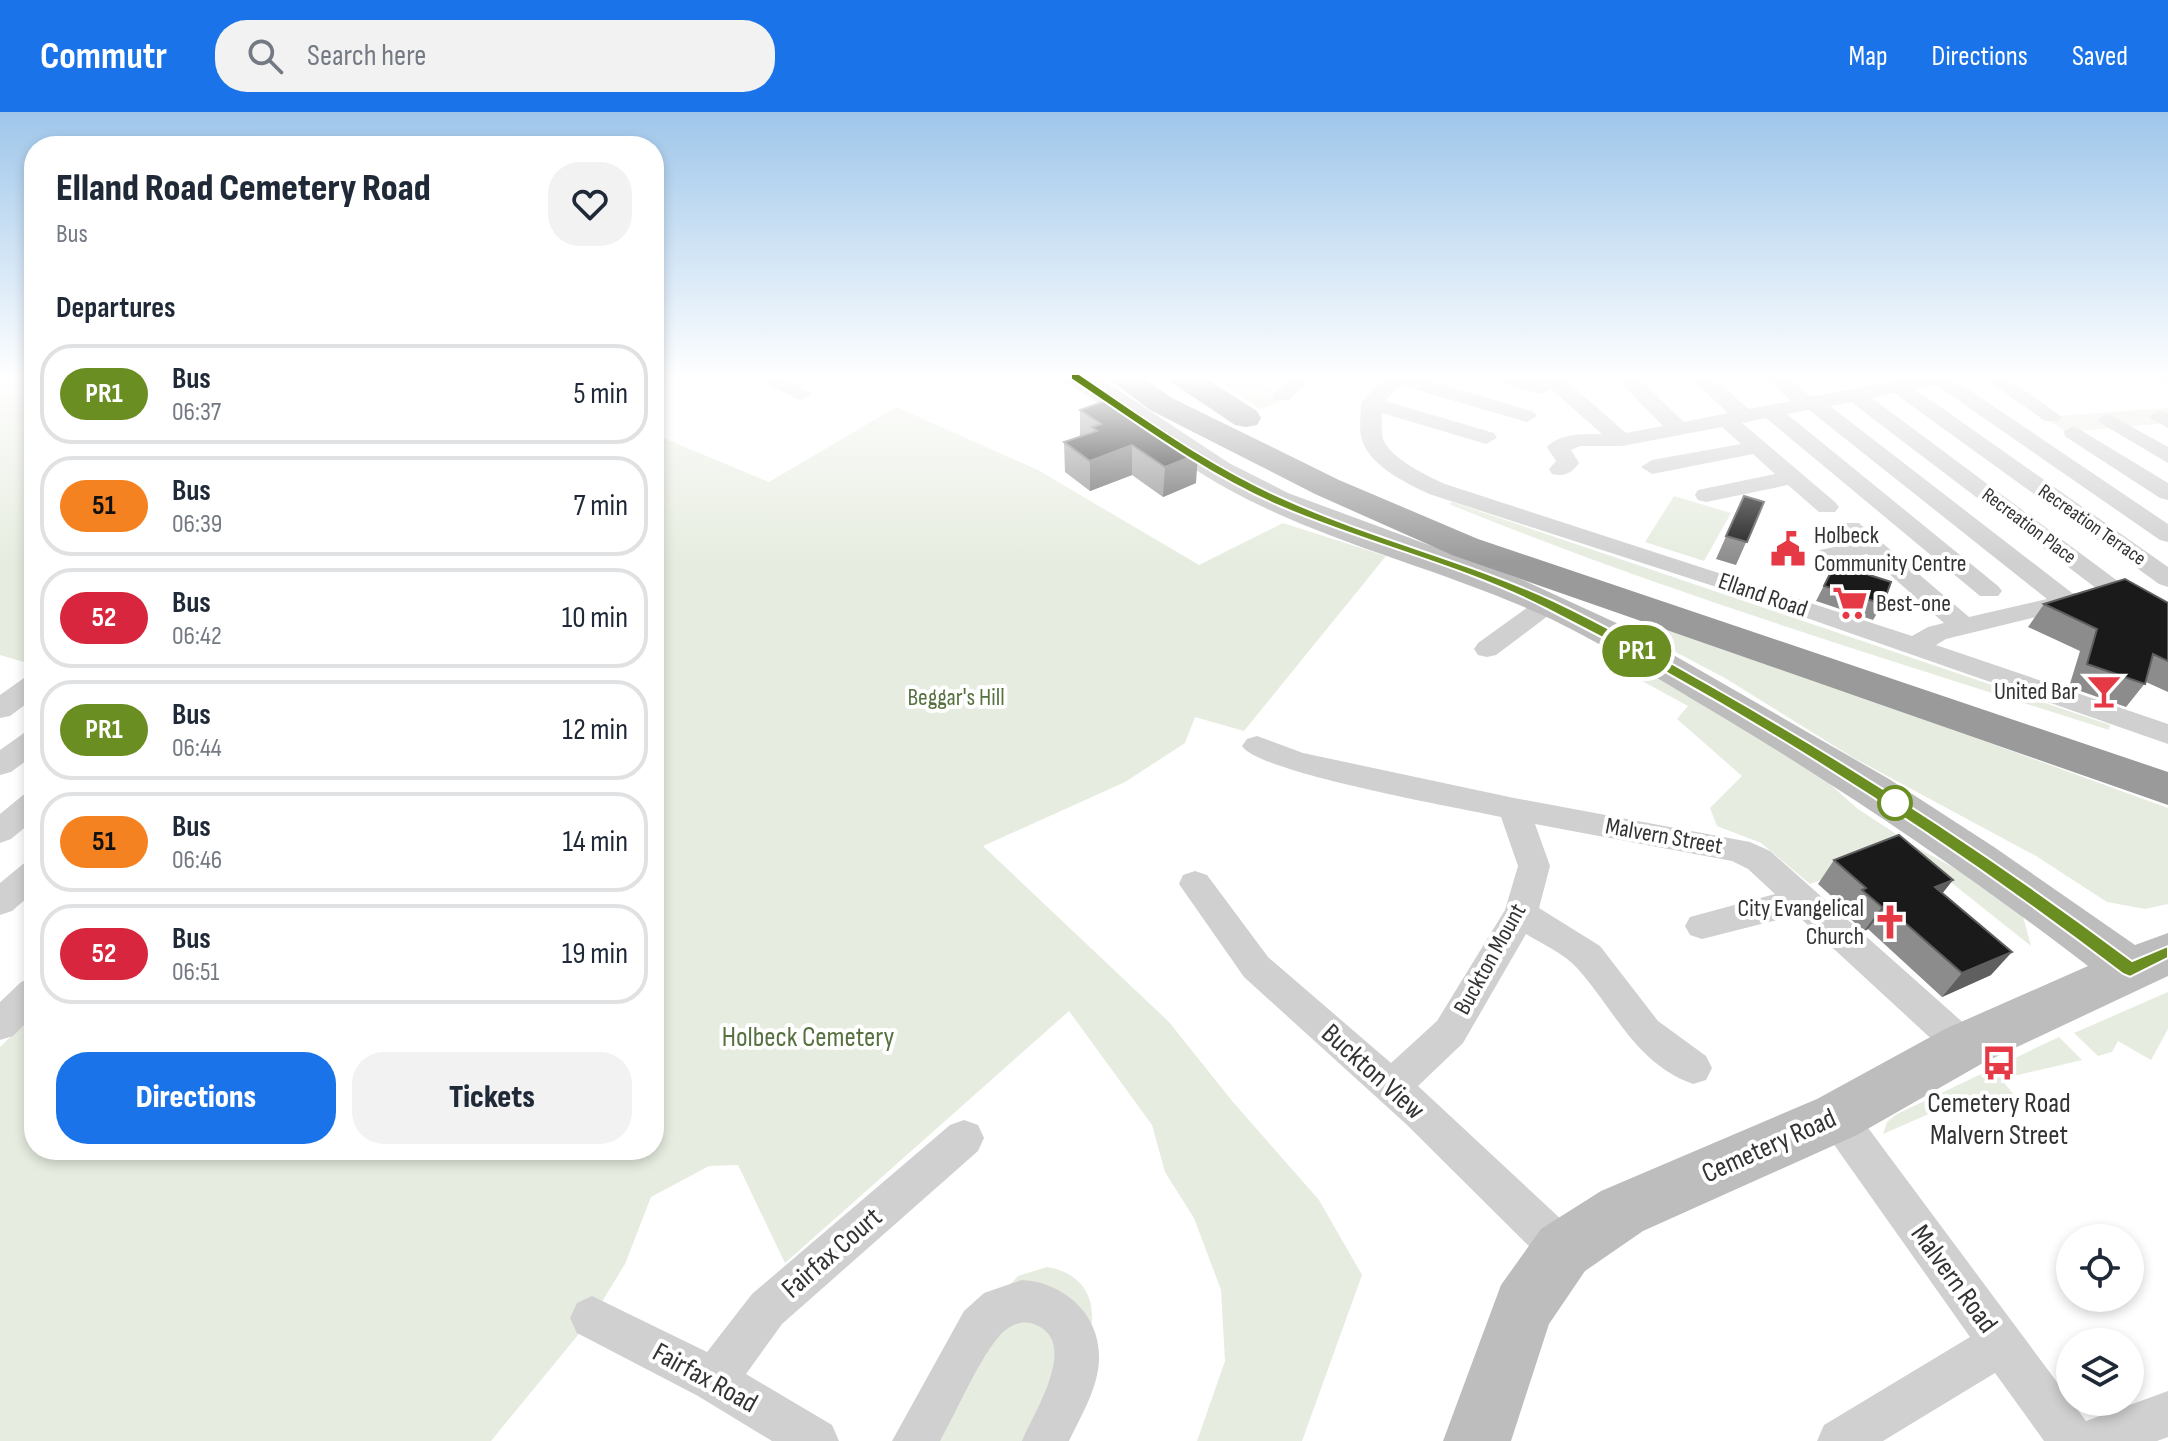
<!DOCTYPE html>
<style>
body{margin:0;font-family:"Sofia Sans Condensed",sans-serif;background:#f2f2f3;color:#1f2937;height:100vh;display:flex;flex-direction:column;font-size:30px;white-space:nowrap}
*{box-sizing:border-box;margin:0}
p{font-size:26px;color:#747a83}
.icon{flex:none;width:44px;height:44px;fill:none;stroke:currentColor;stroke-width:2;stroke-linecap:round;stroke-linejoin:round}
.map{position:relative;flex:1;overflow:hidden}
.drawer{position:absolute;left:24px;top:24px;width:640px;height:1024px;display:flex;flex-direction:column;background:#fff;border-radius:32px;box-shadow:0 4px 12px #0003}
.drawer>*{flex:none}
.badge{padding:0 16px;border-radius:26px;font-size:28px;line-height:52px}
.fabs{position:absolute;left:2056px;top:1112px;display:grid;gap:16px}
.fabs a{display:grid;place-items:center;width:88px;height:88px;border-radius:50%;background:#fff;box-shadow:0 4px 12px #0003;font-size:40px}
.map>.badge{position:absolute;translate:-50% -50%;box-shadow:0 0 0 4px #fff}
h2{padding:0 32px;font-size:30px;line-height:72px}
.round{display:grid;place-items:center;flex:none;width:84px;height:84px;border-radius:32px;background:#f2f2f3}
.headline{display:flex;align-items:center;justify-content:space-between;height:136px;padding:0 32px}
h1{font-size:38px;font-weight:800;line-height:60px}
.cta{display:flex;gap:16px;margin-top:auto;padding:16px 32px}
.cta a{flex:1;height:92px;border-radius:32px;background:#1a73e8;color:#fff;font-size:32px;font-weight:800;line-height:92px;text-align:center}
.cta a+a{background:#f2f2f3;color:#1f2937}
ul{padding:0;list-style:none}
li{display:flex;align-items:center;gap:24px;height:100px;margin:0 16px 12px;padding:0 16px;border:4px solid #e0e1e3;border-radius:32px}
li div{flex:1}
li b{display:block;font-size:30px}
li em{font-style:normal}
li .badge{min-width:88px;font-weight:700;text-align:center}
header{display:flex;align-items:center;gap:48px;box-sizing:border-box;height:112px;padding:0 40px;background:#1a73e8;color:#fff}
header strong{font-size:38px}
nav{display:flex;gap:44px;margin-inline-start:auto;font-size:28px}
.search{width:560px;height:72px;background:#f2f2f3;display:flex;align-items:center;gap:20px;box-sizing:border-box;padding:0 28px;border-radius:32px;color:#747a83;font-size:30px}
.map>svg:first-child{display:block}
</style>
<header>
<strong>Commutr</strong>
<div class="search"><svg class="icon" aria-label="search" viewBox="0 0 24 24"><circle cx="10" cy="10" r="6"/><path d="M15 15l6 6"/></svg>Search here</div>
<nav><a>Map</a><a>Directions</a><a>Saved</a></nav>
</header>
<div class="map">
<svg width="2168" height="1329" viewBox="0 0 2168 1329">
<rect width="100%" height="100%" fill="#fff"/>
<!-- green -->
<path fill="#e6ecdf" d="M0,264H34V553L0,543Z
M1212,264H1245L1282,284L1278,291L1259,297Z
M896,295L1038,358L1199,453L1283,411L1386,444L1244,619L1195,605L1185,631L1125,670L983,734L1169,910L1233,990L1319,1088L1362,1163L1302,1329H1197L1225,1249L1221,1178L1194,1106L1165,1060L1152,1013L1069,899L785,1151L738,1053L709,1054L651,1085L625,1152L592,1206L491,1329H0V935L34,902V1038H654V322L769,370Z
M2168,296V311L2066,320L2043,305Z
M1674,384L1731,401L1704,449L1645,430Z
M1452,390L2110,613L2109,618C1887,547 1664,480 1449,392Z
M1666,513L2168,696V792L2145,797L2107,790L2036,744L1852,645L1725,566L1664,534Z
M1621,543L1805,650L1858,697L1916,735L1990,776L2021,797L2031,834L1938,760L1881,746L1810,772L1761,731L1717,714L1710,696L1742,664L1677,607L1688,594L1611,552Z
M2168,880V917L2151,948L2118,929L2112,940L2098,944L2074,921Z
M2059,925L2082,948L2001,967L2014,983L1931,1001L1883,1022L1887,1010L1897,1002Z
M1047,1155C1083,1161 1098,1187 1090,1222L1039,1329H923L1007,1176L1018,1164Z"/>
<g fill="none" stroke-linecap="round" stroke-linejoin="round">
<!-- street -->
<path fill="#d0d0d0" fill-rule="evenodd" d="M752,264H780L812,282L802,288L795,286Z
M1292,264H1314L1289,288H1275L1272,284Z
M1386,264H1413L1534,300L1537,304L1527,310L1400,273L1385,289L1494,321L1497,326L1486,332L1382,301C1382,309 1381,319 1383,327C1390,346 1427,364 1445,372L1912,524L1928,515L1944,511L1867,442L1829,450L1820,448L1817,443L1820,438L1853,431L1839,416L1843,411H1859L1969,505L2047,487L1809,298L1787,302L1998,474L2002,479L1998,484H1980L1766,306L1742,311L1835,390L1839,395L1835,400H1819L1788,373L1706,390L1698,388L1695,383L1698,378L1775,362L1753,342L1652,362L1641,355L1652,348L1741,332L1722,315L1622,334H1580L1571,338L1579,351C1572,361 1564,365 1552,362L1549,357L1556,349L1547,335C1560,321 1583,322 1602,322L1551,277L1541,282L1492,268L1489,264H1523L1543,270L1538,264H1561L1626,321L1663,314L1614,264H1636L1684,310L1728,301L1688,264H1711L1749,297L1791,289L1763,264H1786L1811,285L1919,264H1963L1956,269L2168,412V430L2160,428L1936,273L1915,277L2168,455V475L2159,472L1894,281L1872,286L2123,473L2168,499V518L2105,483L1851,290L1830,294L2072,481L2090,482L2094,487L2090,492L1946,527L1936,533L2168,612V632L1738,482L1429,382C1406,371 1366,352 1361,324C1359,314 1361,301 1361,291Z
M1981,264H2005L2062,305L2059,309H2045Z
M2151,264H2168V275Z
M2159,299L2168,301V316L2149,305Z
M2109,302L2168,335V351L2102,312L2098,308L2102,304Z
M2074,314L2168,371V388L2160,386L2066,325L2063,320Z
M1548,484L1557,487L1561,492L1557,497L1496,543L1487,545L1478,543L1474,537L1478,531L1539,487Z
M34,563V586L10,604L0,606V583L24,566Z
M34,618V643L11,660L0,663V638L24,621Z
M1257,624L1303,641L1514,686L1750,730L1770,739L1977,923L1982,934L1977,945L1964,950L1951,945L1797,803L1702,827L1690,823L1685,814L1690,805L1775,782L1748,757L1732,749L1535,712L1550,754L1539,796L1600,834L1658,909L1706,944L1712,956L1706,968L1693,972C1635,951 1615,898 1577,856C1565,842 1542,832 1526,822L1463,931L1418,974L1578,1123L1584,1138L1578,1153L1563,1159L1548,1153L1406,1012L1244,865L1179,772L1183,763L1195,759L1207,763L1268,845L1391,951L1437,909L1505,798L1518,754L1501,705C1460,696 1259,661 1242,634L1247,627Z
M34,680V708L11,727L0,731V702L23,683Z
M34,749V780L12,799L0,803V771L23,752Z
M34,865V903L13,924L0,928V890L21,870Z
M1837,987L1851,993L2086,1309L2168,1279V1325L2157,1329H2044L1995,1261L1883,1329H1817L1824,1313L1970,1225L1823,1017L1818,1005L1823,993Z
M964,1008L978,1013L984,1026L978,1039L782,1212L746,1262L832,1313L839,1329H772L698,1284L577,1221L570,1206L577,1191L592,1184L707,1240L752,1182L950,1013Z
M1022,1168C1064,1170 1101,1203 1099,1248C1098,1276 1081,1304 1069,1329H1022C1033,1302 1080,1231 1036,1213C1023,1207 1011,1213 1002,1221C980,1244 957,1299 940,1329H892L964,1199L984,1181Z"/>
<!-- secondary -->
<path fill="#bdbdbd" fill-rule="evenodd" d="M1061,264H1097L1229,351L1288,381L1521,467L1623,514L1889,667L1994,735L2135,833L2168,821V864L1983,951L1857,1023L1643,1119L1585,1159L1549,1212L1511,1329H1443L1501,1173L1541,1117L1601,1079L1817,987L1945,917L2088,854C1968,762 1843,677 1714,600C1660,568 1607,534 1551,507C1445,457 1329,433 1226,376C1170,345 1121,302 1065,270Z"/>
<!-- highway -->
<path fill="#9a9a9a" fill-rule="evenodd" d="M1105,264H1140L1172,286L1339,368L1478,427L2168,660V693L1452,443L1315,382L1150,298Z
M1167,264H1202L1257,299L1261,306L1257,313L1246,315L1235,313L1171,270Z"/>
</g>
<!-- wall -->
<path fill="#8c8c8c" d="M1080,298L1196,371L1163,385L1132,363L1090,379L1065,360L1064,330L1080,325Z
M1744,384L1764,390L1736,453L1716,447Z
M1835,452L1883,492L1873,508L1816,489Z
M2168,491V580L2146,570L2126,595L2069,575L2080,539L2028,515L2044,492Z
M1834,748L1943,781L1991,863L1942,885L1868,817L1864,819L1845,802L1847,798L1818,772Z"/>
<!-- shaded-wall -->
<path fill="#5f5f5f" d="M1132,333V363L1090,379V349Z
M1198,342L1196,371L1163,385L1165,355Z
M1953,768L1934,792L1935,775Z
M1886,794L1868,817L1864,819L1882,795Z
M2012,840L1991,863L1942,885L1962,861Z"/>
<!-- building -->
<path fill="#1a1a1a" stroke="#5f5f5f" stroke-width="2" d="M1113,286L1198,342L1165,355L1132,333L1090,349L1064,330L1097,319L1092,315L1101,312L1080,298Z
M1744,384L1764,390L1747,430L1726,424Z
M1835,452L1891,470L1883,492L1824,474Z
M2125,467L2168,491V549L2153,542L2145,572L2087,552L2097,517L2044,492Z
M1899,723L1953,768L1935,775L2012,840L1962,861L1886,794L1882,795L1862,778L1866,776L1834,748Z"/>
<!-- sky -->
<linearGradient id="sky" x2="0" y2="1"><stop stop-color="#9ec6ea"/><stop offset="0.59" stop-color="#fff"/><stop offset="1" stop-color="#fff" stop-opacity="0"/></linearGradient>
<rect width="2168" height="451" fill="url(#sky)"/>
<!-- line -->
<path fill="#6b8e23" stroke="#fff" stroke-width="2" d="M1071,262H1079C1146,307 1212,356 1287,388C1374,427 1467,449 1554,489C1611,516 1666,548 1720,579C1863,660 2000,750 2132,849L2168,834V846L2130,865L2123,862C1941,723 1752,601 1547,497C1462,453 1367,432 1279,394C1205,362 1138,312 1071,267Z"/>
<!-- icons -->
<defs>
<g id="civic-bare" transform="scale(2.76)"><path d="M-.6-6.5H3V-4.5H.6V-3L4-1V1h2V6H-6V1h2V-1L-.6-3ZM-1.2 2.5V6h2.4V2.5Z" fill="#e63946" stroke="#fff" stroke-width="2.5" paint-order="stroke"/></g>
<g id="supermarket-bare" transform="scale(2.76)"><path d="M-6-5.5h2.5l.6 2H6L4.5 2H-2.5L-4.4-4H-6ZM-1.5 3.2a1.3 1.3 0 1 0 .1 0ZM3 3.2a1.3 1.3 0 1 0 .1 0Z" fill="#e63946" stroke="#fff" stroke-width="2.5" paint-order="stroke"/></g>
<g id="bar-bare" transform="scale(2.76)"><path d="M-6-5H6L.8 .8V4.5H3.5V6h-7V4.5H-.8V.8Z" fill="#e63946" stroke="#fff" stroke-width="2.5" paint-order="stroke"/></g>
<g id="church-bare" transform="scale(2.76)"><path d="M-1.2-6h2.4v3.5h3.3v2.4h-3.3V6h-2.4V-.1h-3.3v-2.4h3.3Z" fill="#e63946" stroke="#fff" stroke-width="2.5" paint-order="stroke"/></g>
<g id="bus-bare" transform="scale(2.76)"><path d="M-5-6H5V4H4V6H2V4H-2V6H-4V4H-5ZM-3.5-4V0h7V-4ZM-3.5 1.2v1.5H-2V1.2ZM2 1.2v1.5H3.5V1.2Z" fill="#e63946" stroke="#fff" stroke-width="2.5" paint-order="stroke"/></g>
</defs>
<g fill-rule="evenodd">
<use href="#civic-bare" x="1788" y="437"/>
<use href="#supermarket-bare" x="1850" y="491"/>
<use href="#bar-bare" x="2104" y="579"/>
<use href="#church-bare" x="1890" y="810"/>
<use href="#bus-bare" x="1999" y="951"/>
</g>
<!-- markers -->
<circle fill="#fff" stroke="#6b8e23" stroke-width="4" cx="1895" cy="691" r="16"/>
<g text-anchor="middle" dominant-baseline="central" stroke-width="8" stroke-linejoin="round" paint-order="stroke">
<!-- far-street labels -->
<g font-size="20" fill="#333" stroke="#fff">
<text transform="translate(2092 413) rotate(35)">Recreation Terrace</text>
<text transform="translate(2029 414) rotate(37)">Recreation Place</text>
</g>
<!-- poi labels -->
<g font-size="24" fill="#333" stroke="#fff" text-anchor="start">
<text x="1814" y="423">Holbeck<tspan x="1814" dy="28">Community Centre</tspan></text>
<text x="1876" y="491">Best-one</text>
<text x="2078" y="579" text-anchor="end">United Bar</text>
<text x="1864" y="796" text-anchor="end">City Evangelical<tspan x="1864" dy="28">Church</tspan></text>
</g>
<!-- street labels -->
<g font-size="24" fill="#333" stroke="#fff">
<text transform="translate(1763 483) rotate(19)">Elland Road</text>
<text transform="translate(1664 724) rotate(10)">Malvern Street</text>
<text transform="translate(1490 847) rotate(-61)">Buckton Mount</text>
</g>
<!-- park labels -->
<g font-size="24" fill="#56703f" stroke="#fff">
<text x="956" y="585">Beggar's Hill</text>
</g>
<!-- near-park labels -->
<g font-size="28" fill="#56703f" stroke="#fff">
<text x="808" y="925">Holbeck Cemetery</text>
</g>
<!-- near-street labels -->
<g font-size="28" fill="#333" stroke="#fff">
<text transform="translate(1373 960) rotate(42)">Buckton View</text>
<text transform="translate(1769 1034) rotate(-24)">Cemetery Road</text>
<text transform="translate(832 1141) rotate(-41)">Fairfax Court</text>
<text transform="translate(1954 1167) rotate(54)">Malvern Road</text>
<text transform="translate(705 1266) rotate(29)">Fairfax Road</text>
</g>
<!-- near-poi labels -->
<g font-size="28" fill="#333" stroke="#fff">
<text x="1999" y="991">Cemetery Road<tspan x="1999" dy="32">Malvern Street</tspan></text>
</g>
</g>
</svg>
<div class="fabs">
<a><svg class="icon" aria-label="locate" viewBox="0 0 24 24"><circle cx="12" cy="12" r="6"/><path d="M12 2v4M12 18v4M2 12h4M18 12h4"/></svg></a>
<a><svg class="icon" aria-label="layers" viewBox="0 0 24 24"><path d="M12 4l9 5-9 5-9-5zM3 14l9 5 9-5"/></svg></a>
</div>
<b class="badge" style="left:1637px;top:539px;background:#6b8e23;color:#fff">PR1</b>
<section class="drawer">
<div class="headline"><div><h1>Elland Road Cemetery Road</h1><p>Bus</p></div><a class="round"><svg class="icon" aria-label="heart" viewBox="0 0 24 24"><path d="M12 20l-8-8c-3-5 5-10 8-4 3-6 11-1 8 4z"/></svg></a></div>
<h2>Departures</h2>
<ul>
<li><span class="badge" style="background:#6b8e23;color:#fff">PR1</span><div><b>Bus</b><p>06:37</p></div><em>5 min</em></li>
<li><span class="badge" style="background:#f58220;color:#111">51</span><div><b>Bus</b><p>06:39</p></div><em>7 min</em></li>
<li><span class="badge" style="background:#d7263d;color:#fff">52</span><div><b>Bus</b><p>06:42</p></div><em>10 min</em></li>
<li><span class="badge" style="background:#6b8e23;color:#fff">PR1</span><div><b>Bus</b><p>06:44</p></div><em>12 min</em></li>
<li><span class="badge" style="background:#f58220;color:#111">51</span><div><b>Bus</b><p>06:46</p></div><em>14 min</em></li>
<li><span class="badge" style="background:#d7263d;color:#fff">52</span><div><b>Bus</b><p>06:51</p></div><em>19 min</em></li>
</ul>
<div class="cta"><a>Directions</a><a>Tickets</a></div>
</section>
</div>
